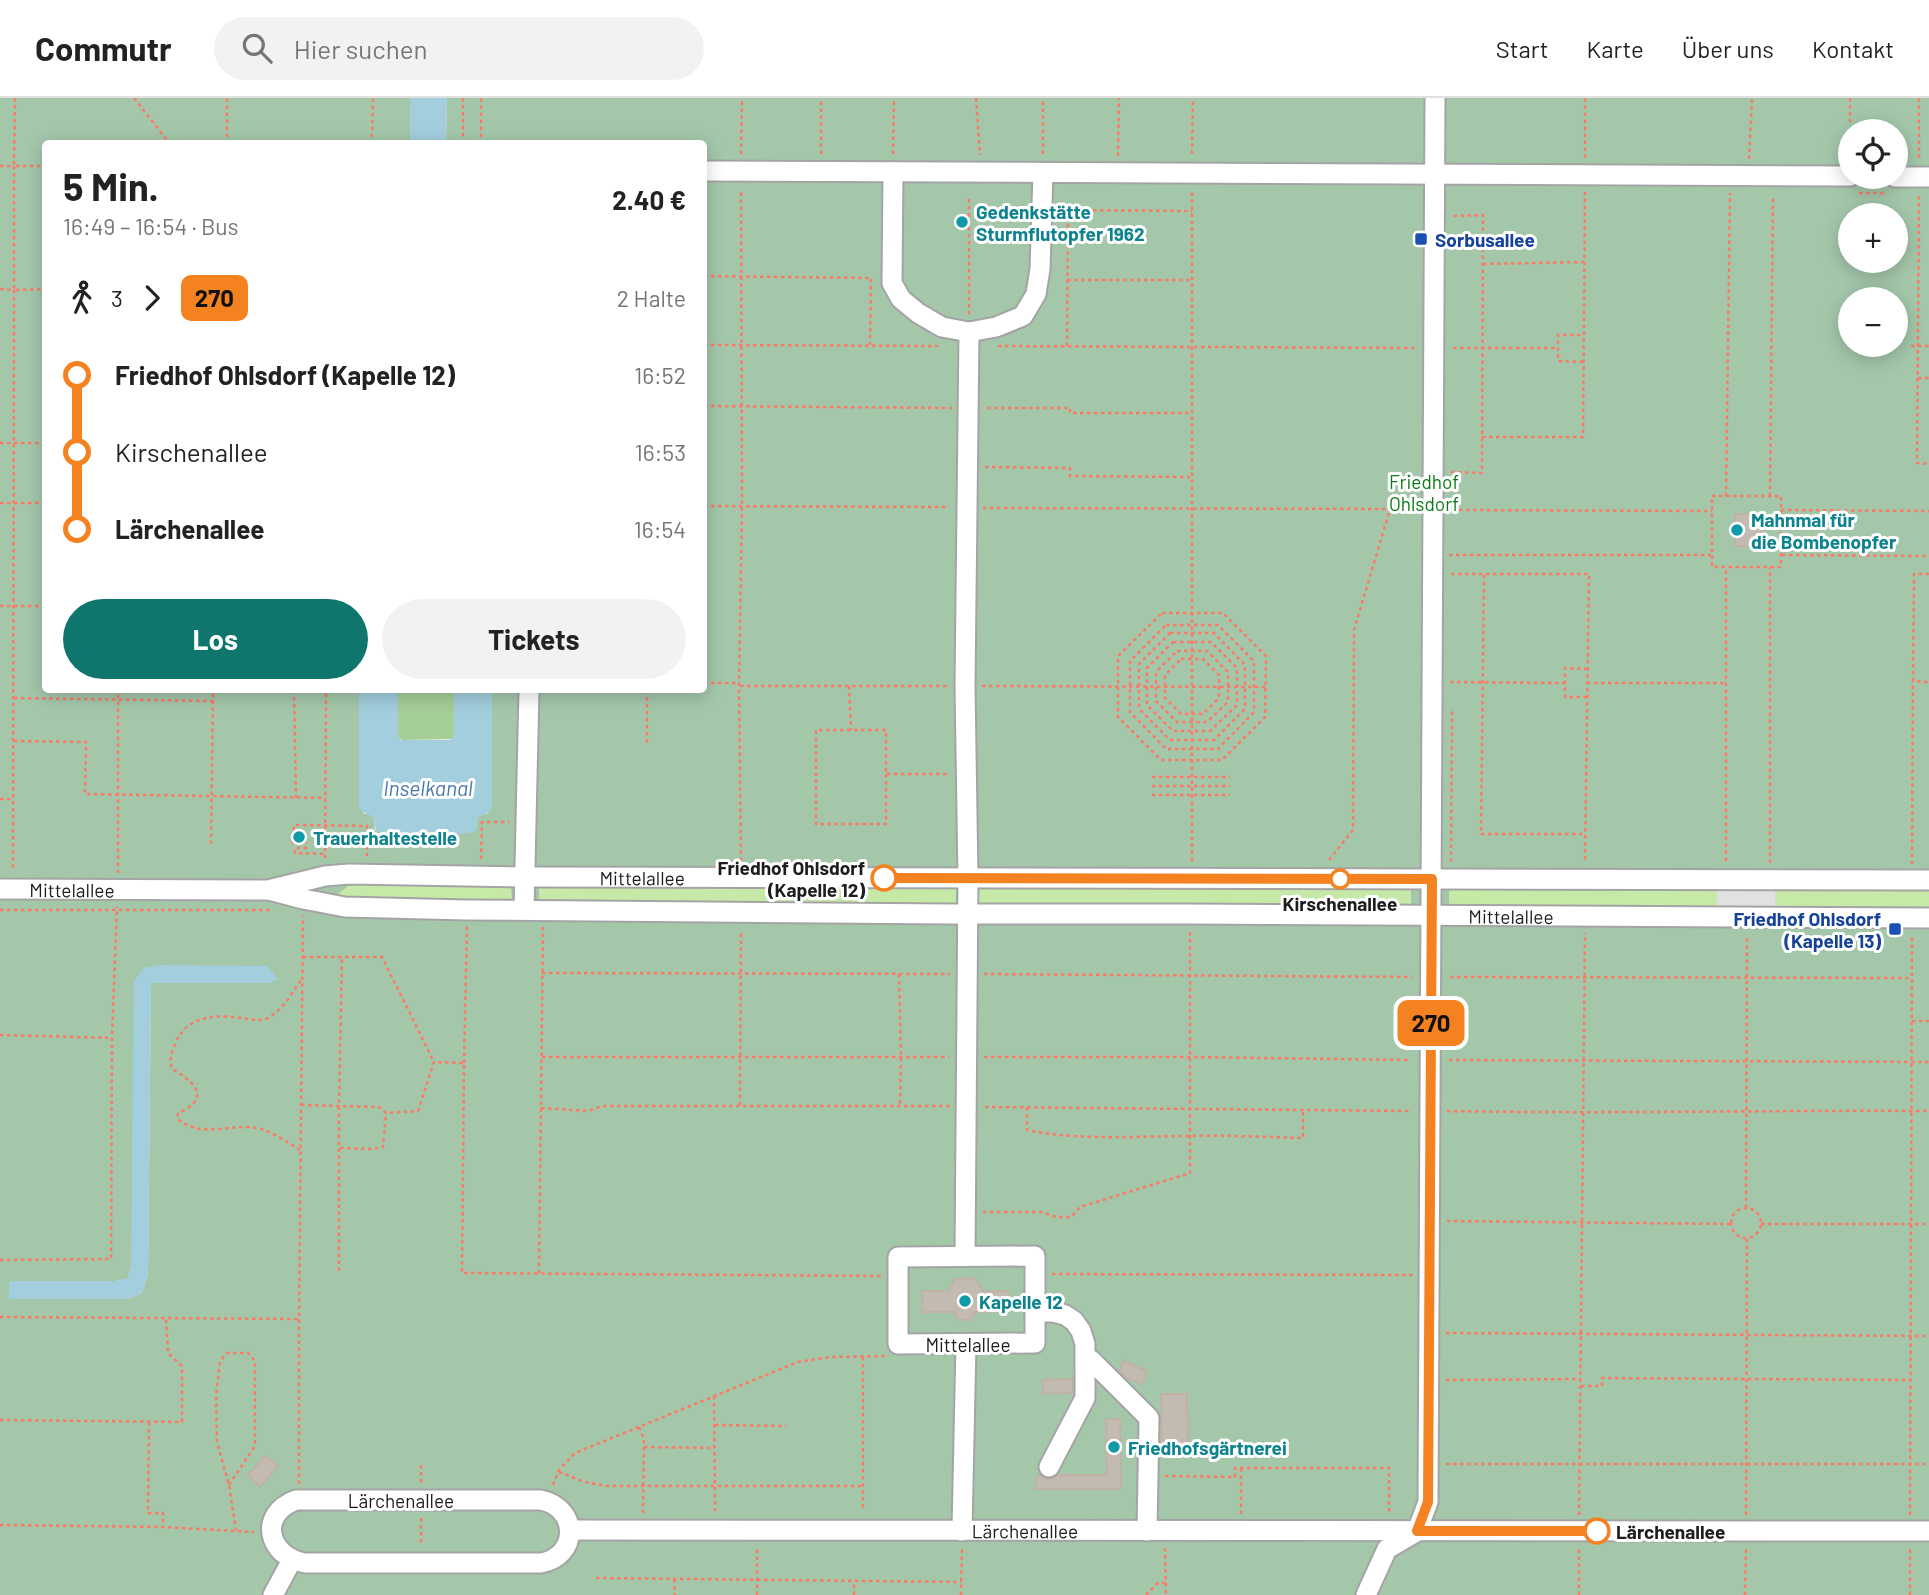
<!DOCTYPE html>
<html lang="de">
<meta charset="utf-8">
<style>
body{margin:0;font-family:Barlow,sans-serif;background:#f2f2f2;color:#222;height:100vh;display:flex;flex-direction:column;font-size:26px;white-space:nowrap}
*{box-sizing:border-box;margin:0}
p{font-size:23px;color:#767676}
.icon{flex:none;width:38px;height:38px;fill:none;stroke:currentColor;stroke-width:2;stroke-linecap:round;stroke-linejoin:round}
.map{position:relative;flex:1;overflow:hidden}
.sheet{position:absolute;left:42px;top:42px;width:665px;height:553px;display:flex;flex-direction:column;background:#fff;border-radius:7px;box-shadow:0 4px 18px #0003}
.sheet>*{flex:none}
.badge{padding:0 14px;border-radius:10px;font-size:24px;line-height:46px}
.fabs{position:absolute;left:1838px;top:21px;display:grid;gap:14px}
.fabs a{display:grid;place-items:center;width:70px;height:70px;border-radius:50%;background:#fff;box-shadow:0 4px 18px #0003;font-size:35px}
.map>.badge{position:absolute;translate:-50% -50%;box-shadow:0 0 0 4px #fff}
.legs{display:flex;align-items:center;gap:10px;height:77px;padding:0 21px;font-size:23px}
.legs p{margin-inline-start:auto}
.head{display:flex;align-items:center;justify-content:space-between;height:119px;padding:0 21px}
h1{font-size:38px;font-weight:700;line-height:52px}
.action{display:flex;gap:14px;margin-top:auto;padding:14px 21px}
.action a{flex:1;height:80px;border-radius:42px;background:#0f766e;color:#fff;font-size:28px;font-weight:700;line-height:80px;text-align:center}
.action a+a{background:#f2f2f2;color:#222}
ul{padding:0 21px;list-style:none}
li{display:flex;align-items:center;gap:24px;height:77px;font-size:26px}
li i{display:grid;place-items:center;width:10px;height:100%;margin:0 9px;background:currentColor}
li i::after{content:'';width:18px;height:18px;margin:-9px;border:5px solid;border-radius:50%;background:#fff}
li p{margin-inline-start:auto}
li:first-child i{background:linear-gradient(#0000 50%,currentColor 0)}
li:last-child i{background:linear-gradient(currentColor 50%,#0000 0)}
header{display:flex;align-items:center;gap:42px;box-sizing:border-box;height:98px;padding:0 35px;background:#fff;border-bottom:2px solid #e0e0e0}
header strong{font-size:33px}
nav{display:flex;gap:38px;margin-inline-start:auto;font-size:24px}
.search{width:490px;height:63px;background:#f2f2f2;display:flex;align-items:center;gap:18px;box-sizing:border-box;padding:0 24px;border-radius:38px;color:#767676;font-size:26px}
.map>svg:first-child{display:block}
</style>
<header>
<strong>Commutr</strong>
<div class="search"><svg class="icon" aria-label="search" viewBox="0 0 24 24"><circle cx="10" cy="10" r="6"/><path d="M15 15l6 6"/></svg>Hier suchen</div>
<nav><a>Start</a><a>Karte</a><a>Über uns</a><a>Kontakt</a></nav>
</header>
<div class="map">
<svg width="1929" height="1497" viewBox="0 0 1929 1497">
<rect width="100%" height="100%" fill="#eeebe3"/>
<!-- grass -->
<path fill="#c6e9a8" d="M539,784L956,787V807L539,804Z
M511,786L512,806L345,803L337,796L348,788L354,787Z
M975,786L1411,789V809L975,806Z
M1449,788L1717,789V810L1449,809Z
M1775,789L1929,791V811L1776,810Z"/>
<!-- forest -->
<path fill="#a6ce97" d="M398,592H454V638L452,641L402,642L398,640Z"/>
<!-- cemetery -->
<path fill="#a4c7aa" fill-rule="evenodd" d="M0,0H410V45L46,46V592H359V708L364,716H370L374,720L375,732L476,731L477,720L482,716H487L492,708V592H704V46L446,45L447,0H1929V791L1775,790L1776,810L1929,811V1497H0ZM1850,33H1895V79H1850ZM1850,117H1895V163H1850ZM1850,201H1895V247H1850ZM539,785L956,787V806L539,804ZM511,786L512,805L345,803L337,797L348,788L354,787ZM976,786L1411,789V808L975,806ZM1449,789L1717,790V809L1449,808ZM144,870L278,881L267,885H151L148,1175L142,1195L128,1201H10L9,1183H116L128,1181L131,1169Z"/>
<!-- parking -->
<path fill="#e1e1e1" d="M1717,789H1775L1776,810H1717Z"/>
<!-- water -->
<path fill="#a2cedd" d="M410,0H447L446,45H410Z
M359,592H398V638L400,642H450L454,638V592H492V708L490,714L482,717L477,720L476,733C450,740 402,740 376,733L374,720L370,717L362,714L359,708Z
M161,867L267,868L278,881L267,885H151L148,1175L142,1195L128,1201H9V1183H116L128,1180L131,1169L134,883L144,870Z"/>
<!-- building -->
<path fill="#c3bab2" stroke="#c0b2a5" stroke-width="2" d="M1735,416H1764V449L1735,448Z
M975,1180L982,1193H1008V1213L975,1214L971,1222H959L954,1214H922V1193H948L955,1181Z
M1123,1263L1147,1273L1142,1286L1125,1279L1119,1273Z
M1073,1281V1295L1043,1296V1282Z
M1161,1296H1187L1188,1347L1162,1348Z
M1106,1321H1120L1121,1391H1036V1378H1041L1049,1381L1058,1377H1107Z
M265,1358L278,1368L260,1389L248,1377Z"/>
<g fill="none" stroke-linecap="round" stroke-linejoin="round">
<!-- minor casing -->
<g stroke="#a4a4a4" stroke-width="23">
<g id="minor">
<path d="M704,73L1850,78"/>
<path d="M893,74L892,185L901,201L918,215L942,229L969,234L996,229L1023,218L1036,196L1040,171L1043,75"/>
<path d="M1895,79H1929"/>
<path id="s1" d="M0,791L268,792L325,778L349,776L525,779L1929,782"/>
<path id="s2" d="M269,792L303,801L345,809L467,812L950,816H1190L1929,820"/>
<path d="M524,811L529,592"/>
<path d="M965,1158L968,780L965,588L969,234"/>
<path d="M1035,1158V1245L898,1246V1159Z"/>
<path d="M1035,1214H1053L1065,1217L1074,1223L1081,1233L1085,1246V1300L1049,1369"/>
<path d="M1085,1262H1091L1149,1320L1147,1433"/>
<path d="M296,1402H541C579,1410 579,1458 541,1465H305C267,1458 258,1416 296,1402Z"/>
<path id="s3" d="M570,1432L1929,1433"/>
<path d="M962,1433L966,1246"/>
<path d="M1417,1433L1428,1404L1435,0"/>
<path d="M273,1497L292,1462"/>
<path d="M1366,1497L1387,1451L1416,1434"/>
</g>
</g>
<!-- path -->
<path stroke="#fa7b68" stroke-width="2.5" stroke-dasharray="3.5 3.5" stroke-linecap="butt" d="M15,0L14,68H46
M134,0L170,46
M463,0V46
M976,0L980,57
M1850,0V24
M227,46V0
M370,46L372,35L373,0
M481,46V0
M741,56L742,0
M821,56V0
M893,56L894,0
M1043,56V0
M1192,56L1193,0
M1118,58L1119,0
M1585,60V0
M1919,60V0
M1749,61L1752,0
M0,68H14V192L46,191
M1859,95H1887
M1919,98L1917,365L1929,366
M969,101V217
M1483,166L1584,164
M704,178L871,180L870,247
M1067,182H1190
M0,191L14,192L13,772
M704,247L938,248
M998,248L1415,250
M1067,248L1068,112L1192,113
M1911,248H1929
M1453,250H1558
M1583,264L1558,263V237H1584
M1918,280H1929
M704,308L952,310
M987,310H1070V315H1191
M1482,339H1583L1585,94
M0,345H46
M985,369L1070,370V378L1190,379
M1451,374L1482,375L1483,117L1453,118
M1712,398H1781V469H1712Z
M1726,398L1730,95
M1770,398L1773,97
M0,405H46
M704,408L949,409
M983,410L1414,411
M1452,412L1712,413
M1781,412L1929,413
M1449,457H1711
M1782,457L1929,458
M1451,476H1589L1585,762
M1929,476H1914L1913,583L1929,584
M1484,477L1481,736H1586
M0,508H46
M1162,515H1223L1266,558L1265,619L1222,662H1161L1118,619V558Z
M1166,527H1218L1254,563V614L1218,651H1166L1130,614V563Z
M1170,535H1214L1245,567V611L1214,642H1170L1139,611V566Z
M1173,544H1211L1237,570V607L1210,633H1173L1147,607V570Z
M1177,553H1207L1228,574V604L1207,624H1177L1156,603V574Z
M1181,561H1203L1219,577V600L1203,616H1181L1165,600V577Z
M1450,584L1565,585
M704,585H739
M1587,585H1726
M740,588H947
M849,588L851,632
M982,588L1266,589
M294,592L296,700
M647,592V647
M1587,599H1565V570L1587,571
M14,600L213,603
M14,643L86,644L85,696L326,700
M886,676V726H816V632H886V676H949
M1152,679H1230
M1152,688H1230
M1152,697H1230
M0,701H14
M294,738H304L306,750H295V755L325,756
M211,746L213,592
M293,746L294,727L367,728V758
M325,760L326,592
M481,761L482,724H509
M1329,762L1353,732L1354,532L1390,411
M741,763L739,588L742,408L741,91
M1192,763V94
M1726,763V469
M1451,764L1452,610
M1770,765V469
M1912,766L1913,583
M118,775V592
M0,812H270
M303,859H382L434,964
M542,875L950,876
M899,876L901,959L900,1009
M984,876L1412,879
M1450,879L1912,880
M1912,923H1929
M0,937L112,940
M542,959H949
M984,959H1190L1411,962
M1449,962L1929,964
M464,965L467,828
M301,1007L379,1009L386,1015L418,1013L434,964L464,965L462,1175L881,1178
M740,1007L741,832
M985,1009L1412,1013
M1027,1009V1032C1081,1043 1134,1038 1189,1038C1227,1037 1265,1039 1303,1040V1011
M541,1010L588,1013L602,1008H950
M1447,1013C1608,1016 1768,1012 1929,1013
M340,1050L373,1051L383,1049L386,1015
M300,1052C288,1045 275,1035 261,1031C233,1023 202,1043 177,1020L178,1016C182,1013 189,1010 193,1006C207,991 182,977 172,971C169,961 172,953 176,944C187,918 216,916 241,920C250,921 259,924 268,920C284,911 293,893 303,879
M1731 1125a15 15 0 1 1 30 0a15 15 0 1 1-30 0Z
M1746,1110L1747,837
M983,1114H1041L1056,1119H1071L1080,1109L1190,1075V833
M1447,1123L1730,1126
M1761,1126H1929
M0,1162L111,1161L112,940L117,809
M339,1173V1007L342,859
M539,1175L543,829
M1052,1176L1413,1177
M0,1219L299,1221
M1446,1235L1929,1238
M863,1259V1413
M1446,1282L1580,1281
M1581,1288H1602V1280L1911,1282
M714,1298L715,1413
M0,1322L182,1324V1268L168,1255L166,1221
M149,1324L148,1415H163V1428
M715,1327L786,1328
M639,1329L644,1341L643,1415
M644,1349L714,1350
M1446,1366H1929
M421,1367V1385
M559,1374L585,1384L606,1388H863
M1165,1378L1235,1379V1370H1389V1415
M299,1386V1221L303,818
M229,1387L255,1348V1263L248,1255H227L220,1263L216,1298L217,1344L229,1387L236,1432
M553,1387L559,1372L575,1355L798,1264L830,1259L885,1258
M1241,1416V1370
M1579,1417L1585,835
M1746,1417L1747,1141
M1910,1417L1912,839
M421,1420V1448
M0,1427L163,1429L254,1434
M1165,1450L1166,1497
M596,1480L961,1484
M674,1481L675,1497
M757,1497V1450
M854,1497V1483
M961,1497L962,1451
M1146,1497L1158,1485H1166
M1579,1497V1451
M1745,1497L1746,1451
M1910,1497V1451"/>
<!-- minor -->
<use href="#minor" stroke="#fff" stroke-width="19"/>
</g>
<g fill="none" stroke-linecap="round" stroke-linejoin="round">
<!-- line-1 casing -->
<g stroke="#fff" stroke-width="16">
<path id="line-1" d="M884,780L1432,781L1428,1404L1417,1433H1597"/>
</g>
<!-- line-1 -->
<use href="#line-1" stroke="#f58220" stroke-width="10"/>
</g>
<!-- markers -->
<g fill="#0f9aa8" stroke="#fff" stroke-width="2.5">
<circle cx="962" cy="124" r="7"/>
<circle cx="1737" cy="432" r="7"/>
<circle cx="299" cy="739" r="7"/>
<circle cx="965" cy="1203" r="7"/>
<circle cx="1114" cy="1349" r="7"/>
</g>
<g fill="#1a4fb4" stroke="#fff" stroke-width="2.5">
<rect x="1414" y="134" width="14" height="14" rx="3.5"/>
<rect x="1888" y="824" width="14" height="14" rx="3.5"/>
</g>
<g fill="#fff" stroke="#f58220" stroke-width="3.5">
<circle cx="884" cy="780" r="12"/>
<circle cx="1340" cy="781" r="9"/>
<circle cx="1597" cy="1433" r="12"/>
</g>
<g text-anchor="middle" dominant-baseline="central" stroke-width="6" stroke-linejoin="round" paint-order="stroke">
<!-- culture labels -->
<g font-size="19" font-weight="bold" fill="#0d838f" stroke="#fff" text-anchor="start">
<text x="976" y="113">Gedenkstätte<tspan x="976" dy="22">Sturmflutopfer 1962</tspan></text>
<text x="1751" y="421">Mahnmal für<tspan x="1751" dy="22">die Bombenopfer</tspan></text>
<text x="313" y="739">Trauerhaltestelle</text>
<text x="979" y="1203">Kapelle 12</text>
<text x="1128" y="1349">Friedhofsgärtnerei</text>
</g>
<!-- transit labels -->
<g font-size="19" font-weight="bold" fill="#164399" stroke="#fff" text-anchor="start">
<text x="1435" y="141">Sorbusallee</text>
<text x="1881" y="820" text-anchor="end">Friedhof Ohlsdorf<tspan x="1881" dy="22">(Kapelle 13)</tspan></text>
</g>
<!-- park labels -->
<g font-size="19" fill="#0b7b17" stroke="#fff">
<text x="1424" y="383">Friedhof<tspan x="1424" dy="22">Ohlsdorf</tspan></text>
</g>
<!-- stop labels -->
<g font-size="19" font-weight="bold" fill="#1d1d1d" stroke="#fff" text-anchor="end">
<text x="865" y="769">Friedhof Ohlsdorf<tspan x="865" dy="22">(Kapelle 12)</tspan></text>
<text x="1340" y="805" text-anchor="middle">Kirschenallee</text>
<text x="1616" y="1433" text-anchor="start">Lärchenallee</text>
</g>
<!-- street labels -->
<g font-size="19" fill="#1d1d1d" stroke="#fff">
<text stroke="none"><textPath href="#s1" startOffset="644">Mittelallee</textPath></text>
<text stroke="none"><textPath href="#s1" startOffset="72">Mittelallee</textPath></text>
<text stroke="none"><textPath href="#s2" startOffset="1244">Mittelallee</textPath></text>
<text x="968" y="1246">Mittelallee</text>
<text x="401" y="1402">Lärchenallee</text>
<text stroke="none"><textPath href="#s3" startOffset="455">Lärchenallee</textPath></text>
</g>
<!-- water labels -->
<g font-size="21" font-style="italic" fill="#4978ad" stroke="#fff">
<text x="428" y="689">Inselkanal</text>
</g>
</g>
</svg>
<div class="fabs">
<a><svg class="icon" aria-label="locate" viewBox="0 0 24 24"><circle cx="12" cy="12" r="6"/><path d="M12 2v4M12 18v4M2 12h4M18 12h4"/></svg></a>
<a>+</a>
<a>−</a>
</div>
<b class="badge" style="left:1431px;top:925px;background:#f58220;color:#111">270</b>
<section class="sheet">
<div class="head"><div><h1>5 Min.</h1><p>16:49 – 16:54 · Bus</p></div><b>2.40 €</b></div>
<div class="legs"><svg class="icon" aria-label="walk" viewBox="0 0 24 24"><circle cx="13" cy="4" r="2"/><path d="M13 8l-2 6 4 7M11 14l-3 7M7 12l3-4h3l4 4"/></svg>3<svg class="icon" aria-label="forward" viewBox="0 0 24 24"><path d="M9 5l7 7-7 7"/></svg><b class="badge" style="background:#f58220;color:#111">270</b><p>2 Halte</p></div>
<ul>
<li><i style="color:#f58220"></i><b>Friedhof Ohlsdorf (Kapelle 12)</b><p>16:52</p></li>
<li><i style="color:#f58220"></i><span>Kirschenallee</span><p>16:53</p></li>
<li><i style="color:#f58220"></i><b>Lärchenallee</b><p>16:54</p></li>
</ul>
<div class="action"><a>Los</a><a>Tickets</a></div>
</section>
</div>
